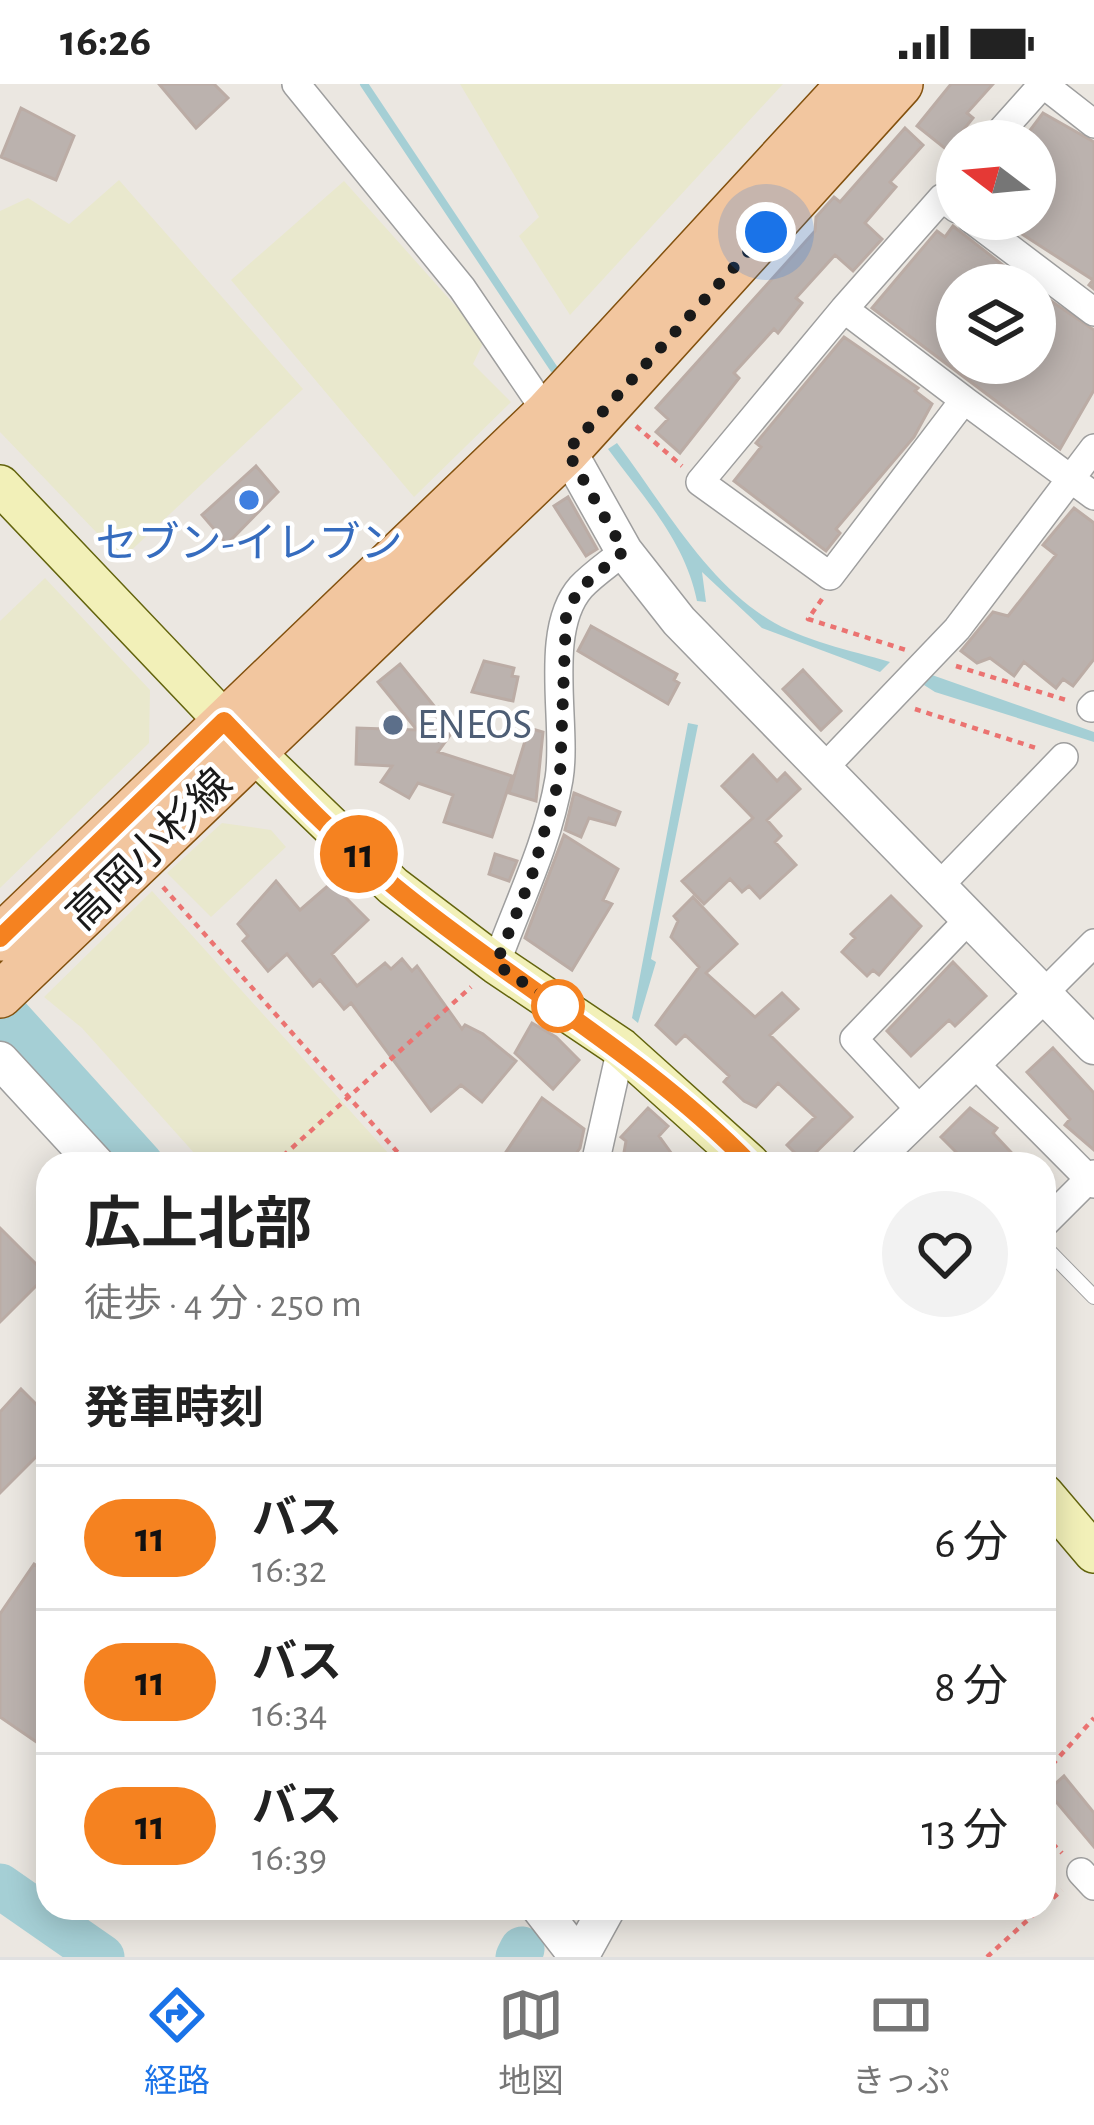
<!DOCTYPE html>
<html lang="ja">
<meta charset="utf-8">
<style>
body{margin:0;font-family:"Alegreya Sans","Noto Sans JP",sans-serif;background:#f2f2f2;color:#222;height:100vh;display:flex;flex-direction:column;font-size:45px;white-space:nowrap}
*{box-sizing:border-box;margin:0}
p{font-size:39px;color:#767676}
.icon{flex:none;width:66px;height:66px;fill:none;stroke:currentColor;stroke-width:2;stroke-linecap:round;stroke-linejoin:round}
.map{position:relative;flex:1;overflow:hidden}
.side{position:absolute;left:36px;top:1068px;width:1020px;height:768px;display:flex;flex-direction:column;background:#fff;border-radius:36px;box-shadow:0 6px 30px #0003}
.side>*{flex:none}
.badge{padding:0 24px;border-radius:39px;font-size:42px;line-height:78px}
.needle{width:78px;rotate:286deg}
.buttons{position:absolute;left:936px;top:36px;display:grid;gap:24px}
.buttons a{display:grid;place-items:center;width:120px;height:120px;border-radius:50%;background:#fff;box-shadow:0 6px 30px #0003;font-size:60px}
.you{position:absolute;width:60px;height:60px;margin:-30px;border:9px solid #fff;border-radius:50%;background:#1a73e8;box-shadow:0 0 0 18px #1a73e833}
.map>.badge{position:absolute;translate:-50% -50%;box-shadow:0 0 0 6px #fff}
h2{padding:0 48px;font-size:45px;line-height:108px}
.round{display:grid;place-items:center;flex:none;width:126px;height:126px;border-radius:63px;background:#f2f2f2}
.head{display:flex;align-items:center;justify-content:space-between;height:204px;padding:0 48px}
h1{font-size:57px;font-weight:700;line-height:90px}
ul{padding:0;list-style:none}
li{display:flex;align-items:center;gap:36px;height:144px;padding:0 48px;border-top:3px solid #e0e0e0}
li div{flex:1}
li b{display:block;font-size:45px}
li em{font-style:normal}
li .badge{min-width:132px;font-weight:700;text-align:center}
.status{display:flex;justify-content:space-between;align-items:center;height:84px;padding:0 60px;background:#fff;direction:ltr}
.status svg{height:33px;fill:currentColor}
.menu{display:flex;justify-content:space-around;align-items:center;height:168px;border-top:3px solid #e0e0e0;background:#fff;font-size:33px;color:#767676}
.menu a{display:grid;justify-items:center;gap:6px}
.menu .current{color:#1a73e8}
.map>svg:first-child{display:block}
</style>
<div class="status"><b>16:26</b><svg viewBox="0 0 49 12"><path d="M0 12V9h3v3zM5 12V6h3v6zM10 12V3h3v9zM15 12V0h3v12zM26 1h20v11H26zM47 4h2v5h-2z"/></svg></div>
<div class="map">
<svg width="1094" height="1873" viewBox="0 0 1094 1873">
<rect width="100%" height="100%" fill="#ebe7e1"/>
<!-- farmland -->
<path fill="#e9e8cd" d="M460,0H783L570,231L519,152L539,133Z
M119,96L303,305L122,475L0,348V127L28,114L69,140Z
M344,97L485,255L473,280L511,318L414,413L231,196Z
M45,494L150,606L149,659L0,804V537Z
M222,739L271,746L286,763L211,833L167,789Z
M152,807L398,1080H204L82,944L44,913Z"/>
<!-- water -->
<path fill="#a5cfd5" d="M617,359C661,417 704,495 768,535C803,557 850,566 890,578L880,588L762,544L702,488L706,518L697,517C685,457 644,414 608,365Z
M932,591L1094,648V658L935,608L924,601Z
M688,639L698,641L651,875L656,878L638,939L632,934Z"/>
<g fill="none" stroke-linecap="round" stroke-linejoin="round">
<!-- stream -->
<path stroke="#a5cfd5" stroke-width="8" d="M364,0L554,285"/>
<!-- river -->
<path stroke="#a5cfd5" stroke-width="45" d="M0,924L141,1080
M0,1802L102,1873
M518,1873L522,1865"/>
</g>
<!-- building -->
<path fill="#bbb2ae" stroke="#bbaca5" stroke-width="3" d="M159,0H214L228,14L196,44Z
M951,0H993L967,29L973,34L947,66L917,42Z
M21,24L74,52L56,96L1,73Z
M1043,29L1094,58V205L1089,201L1093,196L1014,145L1022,135H1035V126L1053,102L1035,89V57H1022Z
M905,44L923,61L890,98L896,103L865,139L882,155L853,187L835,171L796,214L802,219L778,249L774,245L734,289L739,294L680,369L656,348L668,335L656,324L815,147L816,133L834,113L840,118Z
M953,142L1018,193L1013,201H957V279H1035V206L1094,246V306L1060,365L872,224L937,147L945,153Z
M844,253L918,304L915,307L932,320L914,353L836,445L840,449L826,467L734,397L761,363L756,359Z
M256,382L278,408L227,460L202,431Z
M568,413L597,465L586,472L554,422Z
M1074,424L1094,439V575L1073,602L1063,595L1056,604L1024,578L1014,592L990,574L977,579L961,567L993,528L1008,532L1056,471L1043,461Z
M591,542L677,590L674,596L679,599L668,620L578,567Z
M484,577L514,584L512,592L518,593L513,617L472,608Z
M400,580L439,628L435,637L453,647L438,668L512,692L492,753L444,738L453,711L418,699L409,714L381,698L392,682L356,680L357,644L417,646L378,598Z
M803,586L841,627L821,646L783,605Z
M529,644L543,648L536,717L509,709Z
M753,671L777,697L785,689L800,705L767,736L781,752L775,758L796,781L760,814L749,802L742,808L730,795L704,820L682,797L753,734L722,702Z
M574,709L620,728L615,741L589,734L581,753L565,746Z
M564,751L618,785L603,816L612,820L572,886L525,854Z
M495,770L517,777L509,797L489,790Z
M276,797L300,826L331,799L368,836L332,870L357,902L385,879L391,885L402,875L412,887L417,882L462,945L465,941L483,950L516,977L482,1018L461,1001L431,1027L351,919L344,925L320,896L313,902L287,870L268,887L243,857L248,852L238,840Z
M891,812L921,842L879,891L873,886L867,892L842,868L855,854L851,850Z
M693,813L737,860L706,889L755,933L782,909L798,925L770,951L852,1033L805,1079L787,1061L815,1033L778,999L756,1023L744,1017L724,998L729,992L685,951L676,960L656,941L699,883L671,853L678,837L674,832Z
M953,878L986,912L955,942L949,936L911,972L887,947Z
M532,939L556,953L579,976L553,1005L515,969Z
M1053,964L1094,1009V1066L1065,1041L1070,1035L1027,988Z
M542,1014L584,1045L580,1064L569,1080H550L536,1070L529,1080H498Z
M648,1024L668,1042L659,1052L679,1080H622L626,1057L621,1053Z
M970,1024L997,1044L993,1049L1022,1080H968L941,1053Z
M0,1144L47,1191L0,1238Z
M21,1305L48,1332V1361L0,1409V1328Z
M34,1480L48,1490V1666L0,1633V1530Z
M1064,1692L1094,1729V1763L1047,1707Z"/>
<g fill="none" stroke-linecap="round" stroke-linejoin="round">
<!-- service casing -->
<g stroke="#9e9e9e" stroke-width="16">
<path id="service" d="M1044,1162L1094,1213"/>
</g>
<!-- minor casing -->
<g stroke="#9e9e9e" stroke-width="30">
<path id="minor" d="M296,0L462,204L547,329
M992,57L1043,0L1094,40
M971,135L1094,228
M844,225L964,316L830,492L700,398Z
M844,225L942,114L957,125
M964,316L1094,412
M1091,624L1094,621
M823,685L957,545L1094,364
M938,803L1064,673
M496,880C518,819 548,760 559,695C568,641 542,547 581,503C593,490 610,479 624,467
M1043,910L1094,859
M973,978L1094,1100
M922,1028L854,955L969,835
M595,1080L621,964
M1044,1140L1094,1090
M1081,1788L1094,1802"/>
</g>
<!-- tertiary casing -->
<g stroke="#9e9e9e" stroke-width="39">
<path id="tertiary" d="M555,344L624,467L679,537L1094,962
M0,976L96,1080
M868,1080L1043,910
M540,1824L578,1873
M580,1873L607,1824"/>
</g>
<!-- secondary casing -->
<g stroke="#63640e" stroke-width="42">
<path id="secondary" d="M0,401L253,667L393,802L496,880L621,964L750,1080
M1044,1410L1094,1469"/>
</g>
<!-- primary casing -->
<g stroke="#83510e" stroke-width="48">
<path id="primary" d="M0,854L547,329L850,0
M0,911L567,367L900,0"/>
</g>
<!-- path -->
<path stroke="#eb7371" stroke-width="4.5" stroke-dasharray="6 6" stroke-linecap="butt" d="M636,342L682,382
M822,515L808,535L906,566
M956,582L1066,616
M915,625L1036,664
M163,803L408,1080
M274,1080L471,903
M1044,1690L1094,1634
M1044,1751L1062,1769
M1044,1822L1062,1806
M987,1873L1041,1824"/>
<!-- service -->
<use href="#service" stroke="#fff" stroke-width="14"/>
<!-- minor -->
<use href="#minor" stroke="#fff" stroke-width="27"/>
<!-- tertiary -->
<use href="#tertiary" stroke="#fff" stroke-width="36"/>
<!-- secondary -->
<use href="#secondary" stroke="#f2f0b8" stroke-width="39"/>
<!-- primary -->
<use href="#primary" stroke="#f2c69f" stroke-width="45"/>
</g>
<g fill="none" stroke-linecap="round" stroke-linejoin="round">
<!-- line casing -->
<g stroke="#fff" stroke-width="27">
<path id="line" d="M0,854L224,637C279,694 334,753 395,803C512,899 644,971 750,1080"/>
</g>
<!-- line -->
<use href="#line" stroke="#f58220" stroke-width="18"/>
<!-- walk -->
<path stroke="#1a1a1a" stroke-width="12" stroke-dasharray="0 21.6" d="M558,922L496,880L532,791L560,692L566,533L578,506L624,467L567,367L766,148"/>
</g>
<!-- markers -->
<circle fill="#3f7fe0" stroke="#fff" stroke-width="4.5" cx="249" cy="416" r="12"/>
<circle fill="#5c6f8a" stroke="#fff" stroke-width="4.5" cx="393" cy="641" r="12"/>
<circle fill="#fff" stroke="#f58220" stroke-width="6" cx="558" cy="922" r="24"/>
<g text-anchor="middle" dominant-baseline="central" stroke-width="9" stroke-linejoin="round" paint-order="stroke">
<!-- shop labels -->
<g font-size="42" fill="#366cbe" stroke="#fff">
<text x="249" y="460">セブン-イレブン</text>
</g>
<!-- service labels -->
<g font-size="42" fill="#4e5e75" stroke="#fff" text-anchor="start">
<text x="417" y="641">ENEOS</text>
</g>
<!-- street labels -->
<g font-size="42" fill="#1a1a1a" stroke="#fff">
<text transform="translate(150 766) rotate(-44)">高岡小杉線</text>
</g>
</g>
</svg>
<div class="buttons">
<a><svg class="needle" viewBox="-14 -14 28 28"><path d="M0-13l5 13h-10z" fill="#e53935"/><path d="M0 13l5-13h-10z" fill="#767676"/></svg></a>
<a><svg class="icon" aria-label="layers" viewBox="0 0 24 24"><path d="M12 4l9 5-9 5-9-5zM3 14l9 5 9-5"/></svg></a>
</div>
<div class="you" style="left:766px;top:148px"></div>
<b class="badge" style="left:359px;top:770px;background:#f58220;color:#111">11</b>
<section class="side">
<div class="head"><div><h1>広上北部</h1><p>徒歩 · 4 分 · 250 m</p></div><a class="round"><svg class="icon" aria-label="heart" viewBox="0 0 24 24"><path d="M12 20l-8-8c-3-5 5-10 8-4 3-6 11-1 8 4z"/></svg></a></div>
<h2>発車時刻</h2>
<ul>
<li><span class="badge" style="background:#f58220;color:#111">11</span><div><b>バス</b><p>16:32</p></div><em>6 分</em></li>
<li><span class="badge" style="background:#f58220;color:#111">11</span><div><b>バス</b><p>16:34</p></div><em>8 分</em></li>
<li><span class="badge" style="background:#f58220;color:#111">11</span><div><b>バス</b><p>16:39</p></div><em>13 分</em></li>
</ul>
</section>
</div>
<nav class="menu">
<a class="current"><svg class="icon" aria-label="directions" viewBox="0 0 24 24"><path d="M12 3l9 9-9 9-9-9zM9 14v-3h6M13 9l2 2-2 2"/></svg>経路</a>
<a><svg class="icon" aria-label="map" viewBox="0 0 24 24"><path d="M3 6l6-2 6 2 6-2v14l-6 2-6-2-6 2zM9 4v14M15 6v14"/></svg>地図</a>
<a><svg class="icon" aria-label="tickets" viewBox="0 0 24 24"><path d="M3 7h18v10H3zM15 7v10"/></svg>きっぷ</a>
</nav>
